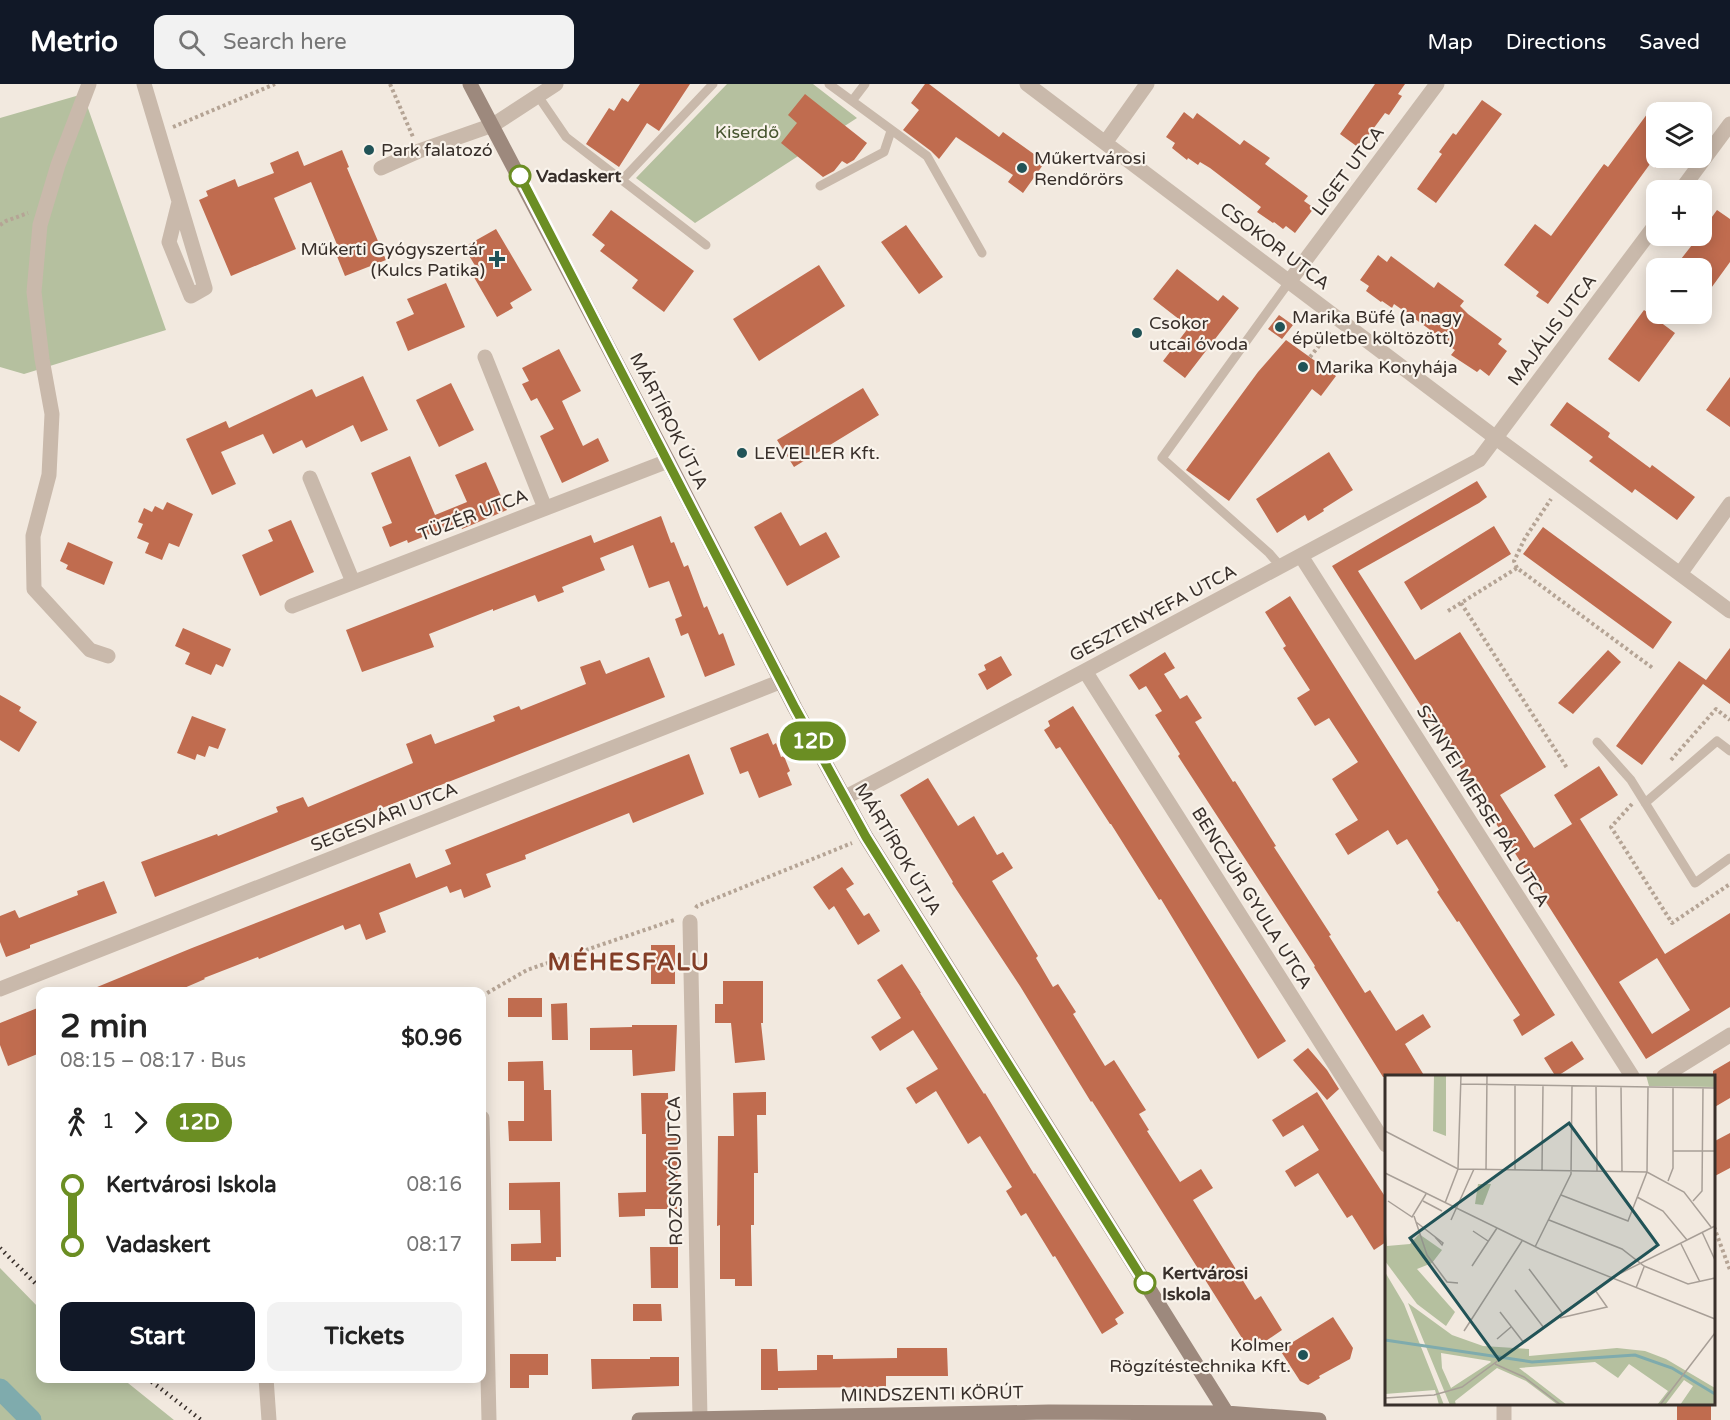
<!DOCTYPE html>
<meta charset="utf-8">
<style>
body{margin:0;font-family:"Varela Round",sans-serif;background:#f2f2f2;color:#222;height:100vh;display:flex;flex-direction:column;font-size:22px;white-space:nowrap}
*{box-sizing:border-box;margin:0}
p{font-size:20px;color:#767676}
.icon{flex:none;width:33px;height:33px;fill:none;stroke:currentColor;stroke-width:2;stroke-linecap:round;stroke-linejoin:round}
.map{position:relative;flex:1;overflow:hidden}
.side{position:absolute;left:36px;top:903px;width:450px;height:396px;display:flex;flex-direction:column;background:#fff;border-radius:12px;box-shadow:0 3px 15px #0003}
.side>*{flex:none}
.badge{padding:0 12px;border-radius:20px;font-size:21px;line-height:39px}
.buttons{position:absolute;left:1646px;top:18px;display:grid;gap:12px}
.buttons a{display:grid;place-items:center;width:66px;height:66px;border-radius:12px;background:#fff;box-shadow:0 3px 15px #0003;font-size:30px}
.map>.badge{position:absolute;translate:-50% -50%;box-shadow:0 0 0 3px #fff}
.legs{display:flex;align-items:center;gap:9px;height:66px;padding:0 24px;font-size:20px}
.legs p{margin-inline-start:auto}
.overview{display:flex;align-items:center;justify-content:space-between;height:102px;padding:0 24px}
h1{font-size:33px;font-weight:700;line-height:45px}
.primary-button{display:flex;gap:12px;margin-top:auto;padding:12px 24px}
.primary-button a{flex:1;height:69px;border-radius:12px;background:#111827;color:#fff;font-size:24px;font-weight:700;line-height:69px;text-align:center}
.primary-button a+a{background:#f2f2f2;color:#222}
ul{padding:0 24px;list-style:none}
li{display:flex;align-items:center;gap:21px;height:60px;font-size:22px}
li i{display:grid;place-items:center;width:9px;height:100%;margin:0 8px;background:currentColor}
li i::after{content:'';width:15px;height:15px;margin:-8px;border:4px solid;border-radius:50%;background:#fff}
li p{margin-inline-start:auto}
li:first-child i{background:linear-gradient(#0000 50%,currentColor 0)}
li:last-child i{background:linear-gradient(currentColor 50%,#0000 0)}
header{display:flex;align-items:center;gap:36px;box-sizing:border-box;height:84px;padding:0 30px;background:#111827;color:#fff}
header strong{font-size:28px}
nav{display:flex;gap:33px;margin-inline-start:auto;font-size:21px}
.search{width:420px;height:54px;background:#f2f2f2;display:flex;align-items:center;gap:15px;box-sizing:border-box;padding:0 21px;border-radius:12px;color:#767676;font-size:22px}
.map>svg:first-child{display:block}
</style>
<header>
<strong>Metrio</strong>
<div class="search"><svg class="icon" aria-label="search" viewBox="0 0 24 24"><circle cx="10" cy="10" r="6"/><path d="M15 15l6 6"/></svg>Search here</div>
<nav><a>Map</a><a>Directions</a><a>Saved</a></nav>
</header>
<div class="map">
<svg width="1730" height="1336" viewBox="0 0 1730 1336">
<rect width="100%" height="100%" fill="#f2e9df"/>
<!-- green -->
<path fill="#b5c09f" d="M727,0H813L857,34L695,139L636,94Z
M83,10L166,246L24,290L0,283V34Z
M0,1184L40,1225V1294L123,1295L174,1336H0Z"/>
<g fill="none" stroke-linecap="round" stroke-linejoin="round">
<!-- canal -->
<path stroke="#7fabad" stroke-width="21" d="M0,1305L31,1336"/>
</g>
<!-- building -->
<path fill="#c06c4f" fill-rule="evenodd" d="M640,0H690L659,47L647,39L619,83L586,60L609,24L614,27L622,14L628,18Z
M925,0H929L999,53L1003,48L1045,78L1023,109L1008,98L1013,91L956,53L939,75L931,67L903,46L919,26L911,19Z
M1375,0H1405L1398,10L1402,12L1389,31L1385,29L1359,64L1340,50Z
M805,10L867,59L854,76L847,80L842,77L834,87L823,93L781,59L797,39L788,31Z
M1482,16L1502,30L1436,119L1417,105L1442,70L1439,68L1453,49L1456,51Z
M1656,18V84L1650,80L1548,220L1536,212L1539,208L1504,181L1535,140L1551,152L1604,80L1608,83Z
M1184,28L1193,35L1197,29L1240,61L1244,56L1270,74L1265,80L1308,112L1304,117L1314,124L1295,149L1286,142L1283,145L1274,138L1273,139L1257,128L1261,123L1210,84L1200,78L1198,81L1188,74L1187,76L1172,64L1175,59L1166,53Z
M342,66L349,83L347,84L386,176L345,192L334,165L338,163L311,98L274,114L296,165L231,192L199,116L208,112L206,107L235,95L238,103L274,89L270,79L298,67L304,82Z
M611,126L694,187L664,228L632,204L638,196L600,167L605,161L592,151Z
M1717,126L1730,135V178L1701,218V184H1674L1699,152H1701V148Z
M906,141L943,193L919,210L881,158Z
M496,145L532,206L510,219L513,224L497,233L471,188L477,185L464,163Z
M1378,171L1387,178L1391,172L1434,204L1438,198L1464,217L1460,222L1468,230L1502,255L1498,260L1507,267L1489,292L1480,285L1477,288L1451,271L1455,266L1446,260L1447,258L1404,227L1394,220L1392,224L1382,217L1381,218L1366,207L1369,202L1360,196Z
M819,181L845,222L759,277L733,235Z
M1177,185L1218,217L1223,211L1239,224L1185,294L1163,277L1189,243L1153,215Z
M446,199L465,243L408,267L396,238L414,230L407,215Z
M1644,226L1675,249L1639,298L1608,275Z
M1279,231L1293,241L1282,255L1268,245Z
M1286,256L1336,292L1321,312L1312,305L1229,417L1186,386L1258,288Z
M559,265L581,307L562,317L583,362L598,354L609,377L562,399L540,352L554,345L537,314L531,317L522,300L529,297L522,284Z
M363,292L388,346L361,358L353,341L306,364L302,356L273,370L263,350L221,368L236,400L212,411L186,355L226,337L229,344L312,305L316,313Z
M1730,293V343L1706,326Z
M451,299L474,346L439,363L416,316Z
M863,304L879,331L794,383L777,356Z
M1567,318L1610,349L1608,353L1650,384L1652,381L1695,413L1677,436L1635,405L1632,409L1589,377L1593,373L1550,341Z
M1329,368L1353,406L1323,425L1324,427L1308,437L1305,431L1277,449L1256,415Z
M410,372L435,431L467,418L455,391L486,378L507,426L462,445L459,438L408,459L407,456L390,463L382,443L392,439L371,389Z
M1477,397L1487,413L1479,419L1358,487L1415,576L1460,548L1546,683L1500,711L1534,764L1580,735L1665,870L1730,829V923L1646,975L1332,482ZM1657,874L1690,926L1652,950L1619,898Z
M167,418L193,430L179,463L169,459L162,476L145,469L149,459L137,454L143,440L138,438L144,424L152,428L155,422L163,426Z
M781,428L800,462L826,448L840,473L787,502L754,443Z
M661,432L671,459L674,458L684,483L688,481L704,524L707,522L719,551L723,549L735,581L705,593L688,549L681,552L675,535L682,532L669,497L649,504L633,461L600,474L605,486L562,503L564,508L538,518L535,511L493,527V525L429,550L434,563L362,588L346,546L591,451L594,459Z
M291,436L314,488L260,512L242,471L273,457L268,446Z
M1494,442L1511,470L1421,526L1404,498Z
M1543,443L1672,538L1653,565L1523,470Z
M68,458L113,478L104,501L66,485L68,481L60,477Z
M1290,512L1555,931L1522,952L1513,936L1520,931L1459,837L1457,838L1437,808L1439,806L1407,755L1397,761L1388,746L1348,771L1335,750L1358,736L1332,695L1358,678L1329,634L1315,642L1297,614L1310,606L1283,564L1286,562L1265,528Z
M183,544L231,565L223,583L216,580L211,591L185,580L190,569L175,562Z
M1730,564V620L1703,600L1642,681L1616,662L1679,577L1706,596Z
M1608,566L1621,578L1573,630L1558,619Z
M1165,568L1175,584L1164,590L1180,615L1187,611L1202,634L1195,638L1233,698L1235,697L1264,743L1276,762L1274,763L1331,851L1329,852L1365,909L1370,906L1396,947L1423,930L1431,943L1405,960L1425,993H1383L1314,883L1315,882L1178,672L1180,670L1155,631L1162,627L1146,602L1139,606L1129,591Z
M1001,572L1012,591L987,606L978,590L986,586L984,581Z
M649,573L665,613L155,813L141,778L217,750L218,752L278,728L276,723L303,713L308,723L413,679L406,660L431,650L435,660L495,637L493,632L519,622L521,626L586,600L580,583L600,576L606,590Z
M0,611L21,623L19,627L37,638L19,668L0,656Z
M1073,622L1286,957L1258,975L1161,815L1159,816L1111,740H1110L1060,663L1056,665L1044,646L1050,642L1048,637Z
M192,632L226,645L218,665L209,662L205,673L197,670L195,676L177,669Z
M768,649L773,661L776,659L781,673L784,672L790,687L787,689L792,701L759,714L748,687L740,690L730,664Z
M689,670L704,710L633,739L629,729L525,771L526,775L486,790L491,803L464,814L461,805L450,809L447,802L379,829L386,848L366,856L360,840L345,846L343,841L259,875L258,873L204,894L205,895L175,908H85L192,864L410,779L416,794L451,780L445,766Z
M1599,682L1618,711L1572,740L1554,711Z
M928,694L958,742L974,732L997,771L1003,768L1013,784L992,797L1038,872L1036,874L1053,903L1058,900L1076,928L1073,930L1105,982L1114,976L1146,1026L1139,1030L1149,1046L1147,1047L1180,1098L1201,1085L1213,1104L1193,1116L1255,1216L1261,1212L1282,1246L1263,1259L1260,1254L1247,1262L1092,1017L1091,1018L1020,902L952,799L953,798L900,711Z
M842,783L854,800L846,805L864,832L869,829L880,847L858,861L834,822L829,826L813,803Z
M104,797L117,829L30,861V864L6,873L0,858V832L15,826L19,834L78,811L77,807Z
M651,861H675V900H651Z
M902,880L921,909H920L984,1010L985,1009L1034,1090L1035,1089L1124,1229L1115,1235L1118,1240L1102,1250L1055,1172L1053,1173L1026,1129L1021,1132L1006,1107L1012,1103L980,1052L968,1060L936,1007L916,1020L906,1004L938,985L913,946L880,967L871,953L901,934L877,896Z
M723,897H763V939H761L765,976L735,979L731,939H715V920H723Z
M508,914H542V933H508Z
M567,919L568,956H552L551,920Z
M40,923V969L8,982L0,961V939Z
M632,941H677L675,987L633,992L632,966H590V944L632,943Z
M1572,957L1584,975L1556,993L1544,974Z
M1308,964L1327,986L1339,1005L1327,1016L1293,976Z
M543,977L544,1006H551L552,1057H509L508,1037H524V997H508V978Z
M1730,977V1014L1713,1024V987Z
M766,1008V1031H757L758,1089H754V1141H751V1147L752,1202H735V1195H720V1141L717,1142L718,1052H734L733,1009Z
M1317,1008L1386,1114V1158L1374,1166L1352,1131L1347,1134L1318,1089L1295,1103L1285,1087L1319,1066L1303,1041L1283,1053L1272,1036Z
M641,1009H668L669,1053H678L677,1125H645V1132L619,1133L618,1109L646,1108V1050H642Z
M1730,1049V1084L1713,1093V1058Z
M560,1098L561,1173H556V1177H511V1160L541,1159L540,1126H509V1099Z
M650,1163H678V1204H651Z
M633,1220H661L662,1237H633Z
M1333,1233L1353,1264L1350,1275L1319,1292L1320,1294L1308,1301L1300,1297L1280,1266Z
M897,1264H947L948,1292H886V1303L778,1304V1306H761V1265H777L778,1287L817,1286V1271H833V1275L897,1274Z
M510,1270H548V1291H529V1304H510Z
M650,1273H679V1302L592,1305L591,1275H650Z
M1677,1320H1711V1336H1677Z"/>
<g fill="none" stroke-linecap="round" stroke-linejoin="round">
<!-- path -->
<path stroke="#b5a495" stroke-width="4" stroke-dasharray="3 3" stroke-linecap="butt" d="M390,0L413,53
M173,43L275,0
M0,141L6,137L28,129
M1310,273L1330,248
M1517,484L1514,477L1525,454L1551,415
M1461,519L1567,684
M1448,527L1517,484L1654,585
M1671,676L1716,625L1730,636
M1632,720L1611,743L1672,839L1730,800
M696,824L697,822L852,759
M482,912L527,886L674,836
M1714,1143L1730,1186"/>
<!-- lane -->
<path stroke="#c9b9ab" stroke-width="9" d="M829,0L927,72L982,169
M538,12L566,53L706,161
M852,17L865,0
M622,96L713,0
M820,102L884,68L891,47
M1281,483L1269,469L1162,374L1289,198
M1597,658L1631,696L1695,799L1730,774
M1645,719L1717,657L1730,667"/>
<!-- street -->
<path stroke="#c9b9ab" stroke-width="15" d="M89,0L58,81L40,141L34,208L42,275L52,330L49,391L33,452L34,505L90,566L108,572
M144,0L205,204L191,212L169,158L179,118
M1027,0L1496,354L1730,527
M1105,59L1147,0
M381,84L419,67L493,41L556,0
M1681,106L1730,40
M1289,198L1437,0
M485,273L545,424
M310,394L353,498
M1301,472L1632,992
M1680,490L1730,420
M292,522L668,377
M1085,587L1386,1061
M844,714L1085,587L1479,376L1656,140
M690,838L700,1334
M0,905L782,597
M1664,992L1730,951
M482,1034L489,1336
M266,1294L269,1336
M1504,1320V1336"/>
<!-- secondary -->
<path stroke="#9d897d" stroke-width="15" d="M470,0L668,377L795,624L866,753L1231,1336
M639,1336L1049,1328L1226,1329L1319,1336"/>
<!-- rail -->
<path stroke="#382f2a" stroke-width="4.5" stroke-dasharray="1.5 4.5" stroke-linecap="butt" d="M0,1164L40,1204
M147,1294L201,1336"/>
</g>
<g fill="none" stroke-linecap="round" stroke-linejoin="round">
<!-- line-1 casing -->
<g stroke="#fff" stroke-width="14">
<path id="line-1" d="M520,92L795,624L866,753L1145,1199"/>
</g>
<!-- line-1 -->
<use href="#line-1" stroke="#6b8e23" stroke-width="9"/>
</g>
<!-- markers -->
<g fill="#215357" stroke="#f9f3eb" stroke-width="2">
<circle cx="369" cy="66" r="6"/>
<circle cx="1022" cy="84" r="6"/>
<path d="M494 166h6v6h6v6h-6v6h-6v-6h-6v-6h6z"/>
<circle cx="1280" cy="243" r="6"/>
<circle cx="1137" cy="249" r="6"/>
<circle cx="1303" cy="283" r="6"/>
<circle cx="742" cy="369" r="6"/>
<circle cx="1303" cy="1271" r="6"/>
</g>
<g fill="#fff" stroke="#6b8e23" stroke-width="3">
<circle cx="520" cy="92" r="10"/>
<circle cx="1145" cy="1199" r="10"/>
</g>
<g text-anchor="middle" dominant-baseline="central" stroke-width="4.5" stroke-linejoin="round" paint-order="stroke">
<!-- park labels -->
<g font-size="18" fill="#47552f" stroke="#f9f3eb">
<text x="747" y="48">Kiserdő</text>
</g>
<!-- poi labels -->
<g font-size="18" fill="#382f2a" stroke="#f9f3eb" text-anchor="start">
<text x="381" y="66">Park falatozó</text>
<text x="1034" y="74">Műkertvárosi<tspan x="1034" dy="21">Rendőrörs</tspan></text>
<text x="485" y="165" text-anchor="end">Műkerti Gyógyszertár<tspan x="485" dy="21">(Kulcs Patika)</tspan></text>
<text x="1292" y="233">Marika Büfé (a nagy<tspan x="1292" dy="21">épületbe költözött)</tspan></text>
<text x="1149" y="239">Csokor<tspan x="1149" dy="21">utcai óvoda</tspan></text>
<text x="1315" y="283">Marika Konyhája</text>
<text x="754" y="369">LEVELLER Kft.</text>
<text x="1291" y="1261" text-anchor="end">Kolmer<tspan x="1291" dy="21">Rögzítéstechnika Kft.</tspan></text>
</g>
<!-- street labels -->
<g font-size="18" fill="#382f2a" stroke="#f9f3eb">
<text transform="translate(1348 87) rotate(-53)">LIGET UTCA</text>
<text transform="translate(1275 162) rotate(37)">CSOKOR UTCA</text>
<text transform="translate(1552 246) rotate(-53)">MAJÁLIS UTCA</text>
<text transform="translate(669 337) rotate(63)">MÁRTÍROK ÚTJA</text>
<text transform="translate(473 431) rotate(-21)">TÜZÉR UTCA</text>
<text transform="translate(1153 529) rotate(-28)">GESZTENYEFA UTCA</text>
<text transform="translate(1483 722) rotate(58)">SZINYEI MERSE PÁL UTCA</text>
<text transform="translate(384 733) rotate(-22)">SEGESVÁRI UTCA</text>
<text transform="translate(898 765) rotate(59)">MÁRTÍROK ÚTJA</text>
<text transform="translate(1252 814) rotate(58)">BENCZÚR GYULA UTCA</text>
<text transform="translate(675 1087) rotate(-91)">ROZSNYÓI UTCA</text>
<text transform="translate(932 1310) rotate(-1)">MINDSZENTI KÖRÚT</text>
</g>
<!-- stop labels -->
<g font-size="18" font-weight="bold" fill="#382f2a" stroke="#f9f3eb" text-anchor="start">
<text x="536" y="92">Vadaskert</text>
<text x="1162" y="1189">Kertvárosi<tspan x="1162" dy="21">Iskola</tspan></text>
</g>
<!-- district labels -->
<g font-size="24" font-weight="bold" letter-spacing="1.5" fill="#833e27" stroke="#f9f3eb">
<text x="629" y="878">MÉHESFALU</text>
</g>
</g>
<!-- overview -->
<g transform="translate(1385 991)">
<rect width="330" height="330" fill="#f2e9df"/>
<path d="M49,0H61V61L48,56ZM261,0H330V12L264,11ZM93,109H106L98,130L90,129ZM0,145L2,171L25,169L34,159L57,175L47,188L32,194L70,237L61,251L32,229L0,186ZM0,197L19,229L59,330H54L50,315L0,319ZM23,228L67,260L98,271L144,274V281L232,273L260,276L281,284L330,313V330H295L308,311L299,305L280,330H272L283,316L244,289L233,303L210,287L134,293L182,330H173L141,306L112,293L70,326L71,330H65ZM56,278L105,286L106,287L66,313L57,293Z" fill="#b5c09f" fill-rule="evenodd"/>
<path fill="none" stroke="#7fabad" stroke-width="3" d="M0,265L147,287L250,280L287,293L330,319"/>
<path fill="none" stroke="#a89f97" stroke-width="1.5" d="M75,9L330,13M130,10V95M211,11L212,96M236,12L237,97M0,56L73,94L262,97L299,117L326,152M288,76H330M101,95L102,0M157,95L158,10M0,98L155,174L330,244M283,106L288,93V13M176,120L243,146L262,97L263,12M252,122L278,136L302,165M3,126L27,142L41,119M38,126L57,136M308,126L317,116L318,13M60,128L73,94L76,0M29,141L42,180L62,207L73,208M66,145L89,94M164,145L237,174L259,191L303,209L330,203M31,147L58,168L57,170L50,162M88,156L103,166M317,157L330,185M296,169L315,207M150,172L186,99L187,11M87,191L112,153M144,194L178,239M251,213L259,192M130,215L159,253M115,237L139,268M175,243L222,232L210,215M79,256L137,166M112,264L126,252M110,289L139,302L176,330M0,323L49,320L77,312L226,203L330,151M275,330L330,258"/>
<path fill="#215357" fill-opacity="0.15" stroke="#215357" stroke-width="3" d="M184,48L273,170L114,285L25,163Z"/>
<rect width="330" height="330" fill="none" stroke="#382f2a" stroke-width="3"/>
</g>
</svg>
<div class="buttons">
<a><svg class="icon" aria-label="layers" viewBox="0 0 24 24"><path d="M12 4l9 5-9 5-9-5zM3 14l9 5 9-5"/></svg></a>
<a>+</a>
<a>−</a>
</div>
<b class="badge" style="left:813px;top:657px;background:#6b8e23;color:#fff">12D</b>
<section class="side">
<div class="overview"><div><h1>2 min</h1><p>08:15 – 08:17 · Bus</p></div><b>$0.96</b></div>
<div class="legs"><svg class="icon" aria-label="walk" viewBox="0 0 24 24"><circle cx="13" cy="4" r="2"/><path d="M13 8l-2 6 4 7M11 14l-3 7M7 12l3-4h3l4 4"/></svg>1<svg class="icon" aria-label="forward" viewBox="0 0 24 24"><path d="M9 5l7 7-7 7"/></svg><b class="badge" style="background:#6b8e23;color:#fff">12D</b></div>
<ul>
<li><i style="color:#6b8e23"></i><b>Kertvárosi Iskola</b><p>08:16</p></li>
<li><i style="color:#6b8e23"></i><b>Vadaskert</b><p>08:17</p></li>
</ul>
<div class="primary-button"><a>Start</a><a>Tickets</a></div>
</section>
</div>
